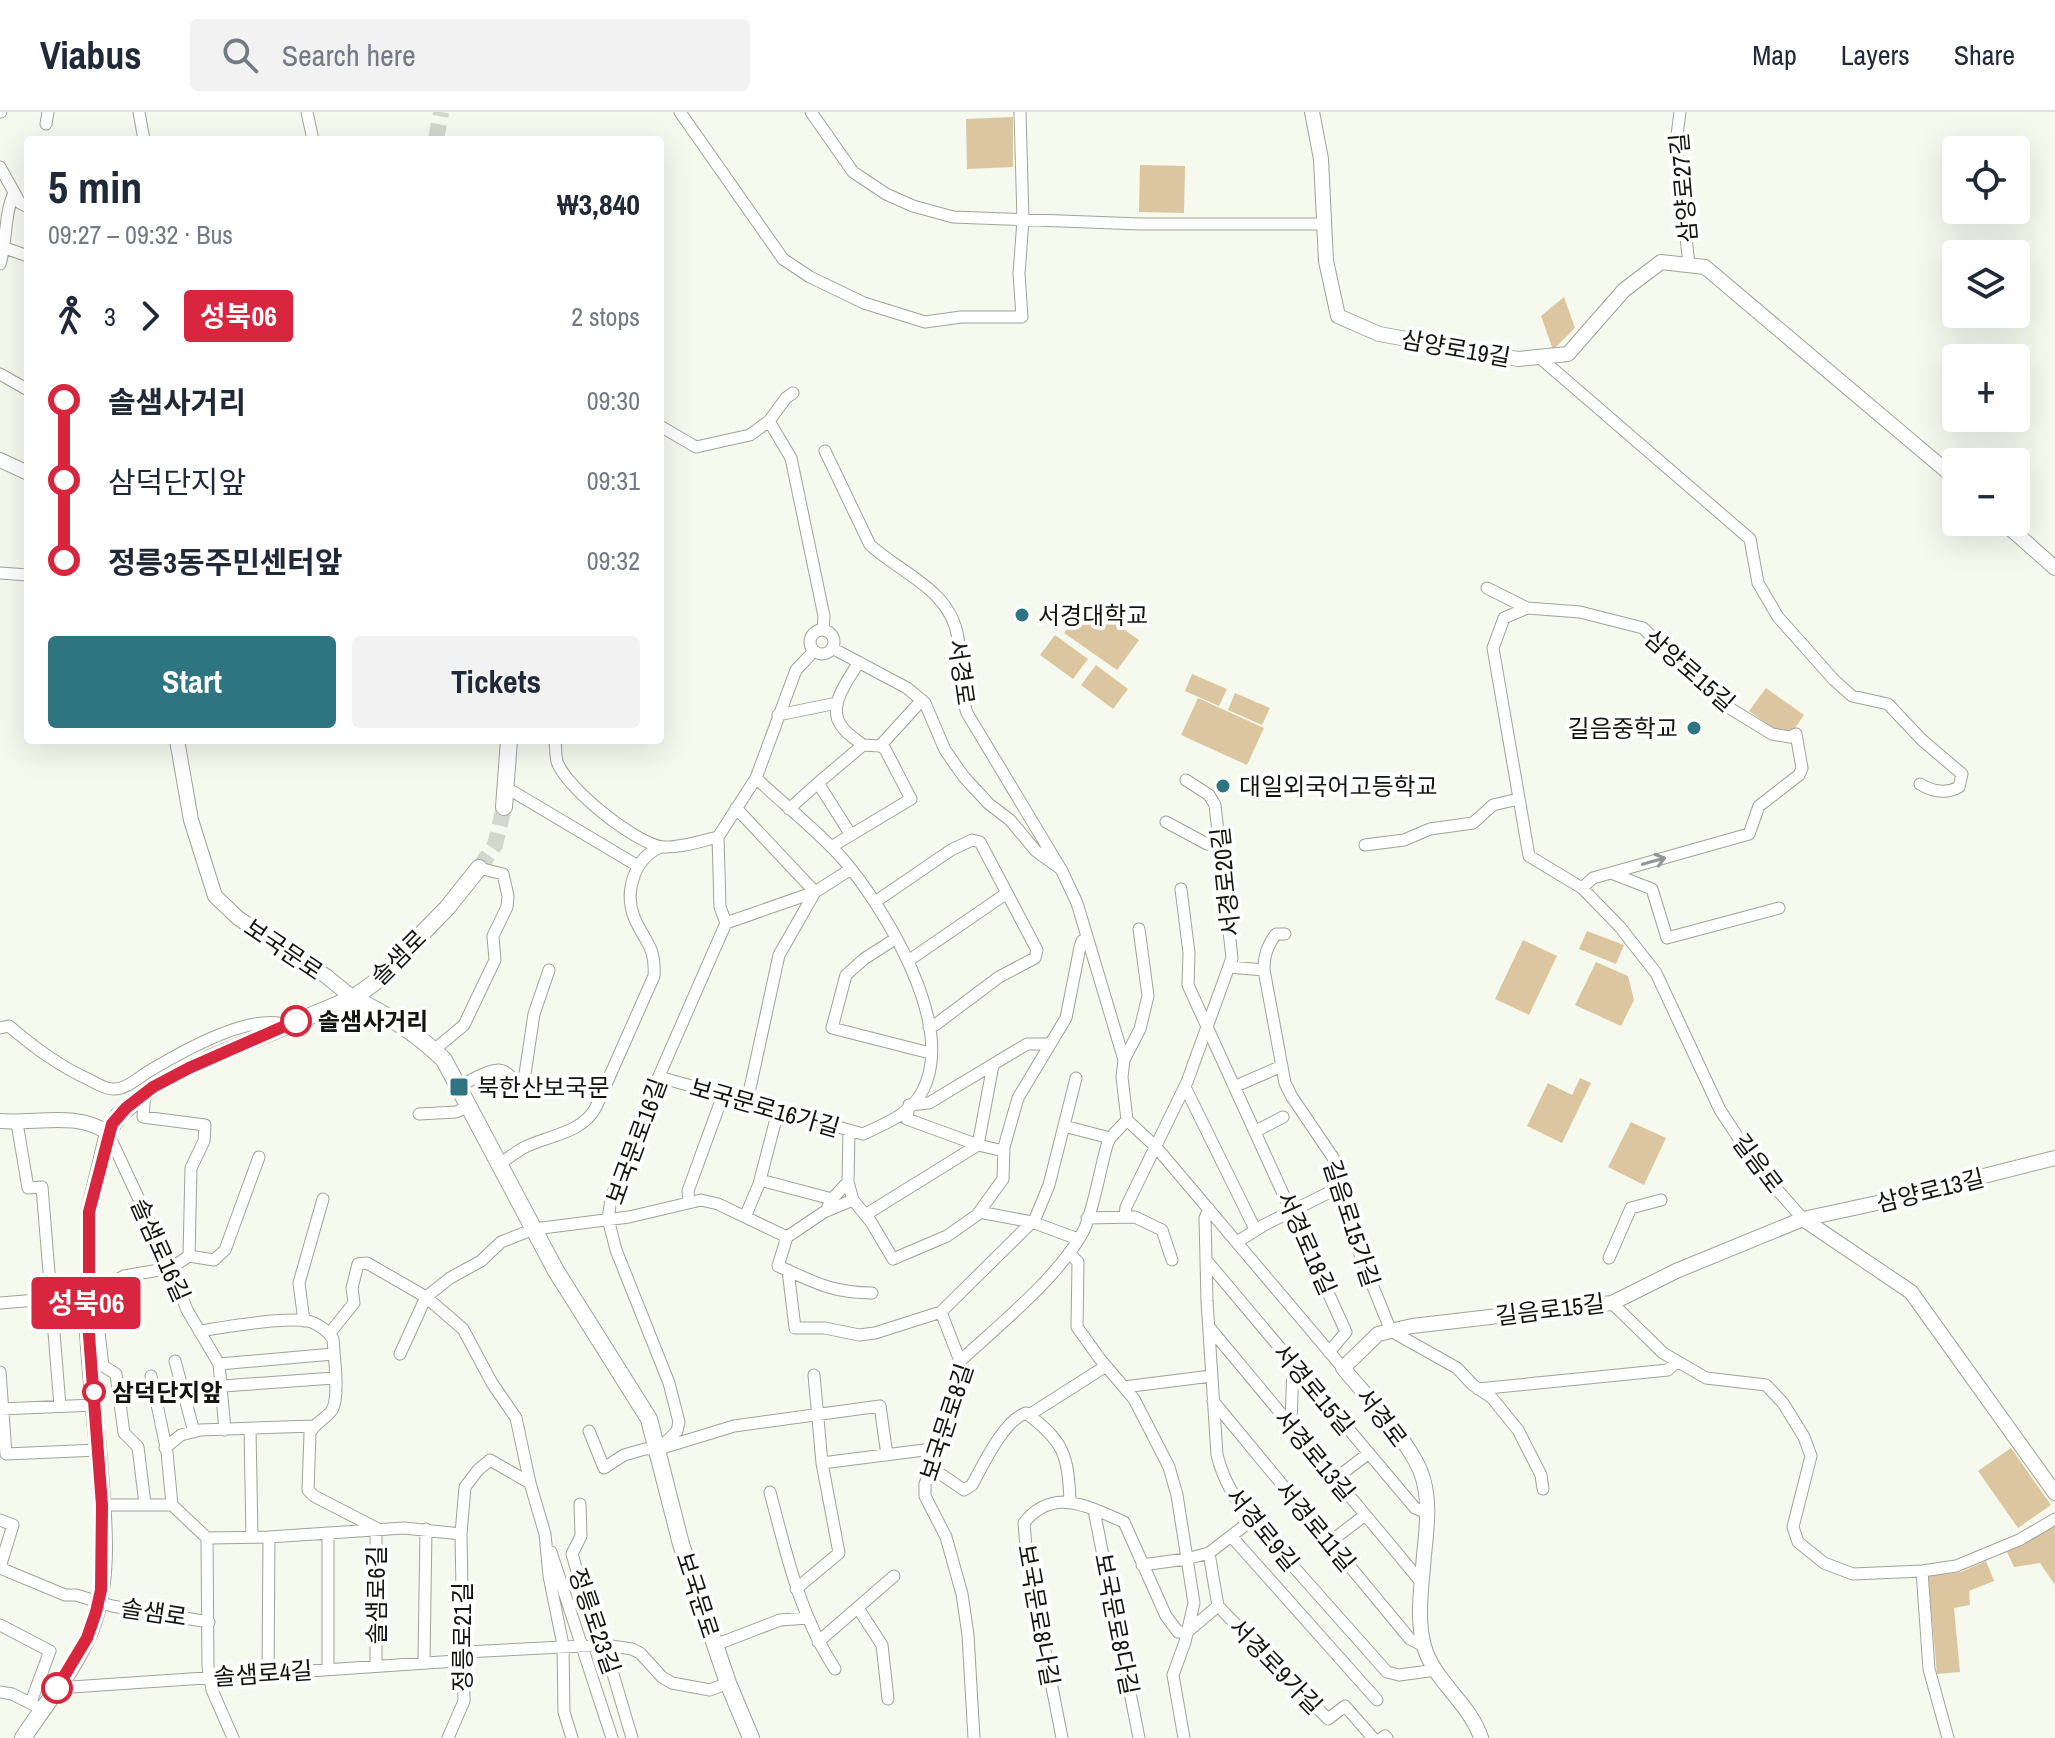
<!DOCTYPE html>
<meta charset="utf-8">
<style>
body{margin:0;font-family:"Archivo Narrow","Noto Sans KR",sans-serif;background:#f2f2f3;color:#1f2937;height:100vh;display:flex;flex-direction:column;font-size:30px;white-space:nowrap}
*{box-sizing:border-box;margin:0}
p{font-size:26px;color:#747a83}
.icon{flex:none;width:44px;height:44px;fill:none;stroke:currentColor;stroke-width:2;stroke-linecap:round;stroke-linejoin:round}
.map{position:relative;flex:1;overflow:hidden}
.panel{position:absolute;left:24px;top:24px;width:640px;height:608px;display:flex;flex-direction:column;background:#fff;border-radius:8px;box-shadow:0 8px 32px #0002}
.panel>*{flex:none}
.badge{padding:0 16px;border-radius:6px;font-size:28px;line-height:52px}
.tools{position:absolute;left:1942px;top:24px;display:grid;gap:16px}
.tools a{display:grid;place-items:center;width:88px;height:88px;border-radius:8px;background:#fff;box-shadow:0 8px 32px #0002;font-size:40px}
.map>.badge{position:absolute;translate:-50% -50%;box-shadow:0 0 0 4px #fff}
.legs{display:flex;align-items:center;gap:12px;height:88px;padding:0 24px;font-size:26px}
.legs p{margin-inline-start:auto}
.headline{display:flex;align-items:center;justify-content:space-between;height:136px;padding:0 24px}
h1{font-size:44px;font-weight:800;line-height:60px}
.primary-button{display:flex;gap:16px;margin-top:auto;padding:16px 24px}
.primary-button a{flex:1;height:92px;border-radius:8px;background:#2e7481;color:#fff;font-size:32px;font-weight:800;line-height:92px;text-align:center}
.primary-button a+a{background:#f2f2f3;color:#1f2937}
ul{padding:0 24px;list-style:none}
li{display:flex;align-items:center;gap:28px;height:80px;font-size:30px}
li i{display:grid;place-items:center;width:12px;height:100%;margin:0 10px;background:currentColor}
li i::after{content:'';width:20px;height:20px;margin:-10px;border:6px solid;border-radius:50%;background:#fff}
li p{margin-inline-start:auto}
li:first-child i{background:linear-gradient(#0000 50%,currentColor 0)}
li:last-child i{background:linear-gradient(currentColor 50%,#0000 0)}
header{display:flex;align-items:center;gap:48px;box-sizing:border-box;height:112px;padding:0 40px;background:#fff;border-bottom:2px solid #e0e1e3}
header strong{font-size:38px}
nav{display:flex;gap:44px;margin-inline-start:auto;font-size:28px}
.search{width:560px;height:72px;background:#f2f2f3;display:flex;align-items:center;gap:20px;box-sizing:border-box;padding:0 28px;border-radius:8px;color:#747a83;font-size:30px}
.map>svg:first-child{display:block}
</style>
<header>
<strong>Viabus</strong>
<div class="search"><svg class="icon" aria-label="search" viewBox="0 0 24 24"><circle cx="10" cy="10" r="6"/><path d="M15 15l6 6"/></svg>Search here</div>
<nav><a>Map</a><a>Layers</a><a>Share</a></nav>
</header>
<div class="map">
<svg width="2055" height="1626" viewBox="0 0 2055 1626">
<rect width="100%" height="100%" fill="#f6f9ee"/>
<!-- green -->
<path fill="#dcc6a0" d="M1013,5V55L967,57L966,7Z
M1140,53L1185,54L1184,101L1139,100Z
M1564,185L1575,216L1553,238L1541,204Z
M1086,491L1139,528L1117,558L1064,521Z
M1055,523L1088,547L1073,567L1040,543Z
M1096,553L1128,577L1113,597L1081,573Z
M1192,562L1227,577L1219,594L1185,579Z
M1766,576L1804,603L1788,626L1749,599Z
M1235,581L1270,596L1262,613L1228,598Z
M1198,586L1264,616L1247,653L1181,623Z
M1587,819L1624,833L1616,852L1579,837Z
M1523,828L1557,844L1529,903L1495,887Z
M1596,850L1628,864L1634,888L1621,914L1575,893Z
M1580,966L1591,971L1562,1031L1527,1014L1548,971L1572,983Z
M1631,1010L1666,1026L1644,1073L1608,1055Z
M2011,1336L2051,1393L2018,1416L1978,1359Z
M2055,1414V1473L2040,1451L2014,1455L2007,1440Z
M1986,1449L1994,1469L1969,1479L1970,1493L1954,1496L1960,1560L1937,1562L1928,1464L1961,1460Z"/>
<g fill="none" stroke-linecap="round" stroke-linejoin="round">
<!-- secondary-tunnel -->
<path stroke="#d4d7cd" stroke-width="16" stroke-dasharray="16 8" stroke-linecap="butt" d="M436,28L441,0
M479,756L495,733L504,695
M153,975L210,946"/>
<!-- minor casing -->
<g stroke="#a1a399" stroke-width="13">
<path id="minor" d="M0,0H1
M139,0L144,28
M307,0L313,28
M680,0L783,147L810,165L864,191L925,210L961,205H1022L1019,162L1023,108L1020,0
M811,0L853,60L886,82L913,94L953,105L1140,112H1325
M1680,0L1676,31L1689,153
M46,12L48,0
M0,55L20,91L28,95
M5,136L28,144
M0,152C7,130 4,102 14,81
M1539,245L1750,427L1758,471L1778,505L1834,568L1852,584L1888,592L1922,628L1962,662L1959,675C1946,682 1933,680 1920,672
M0,262L28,278
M769,309L786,286L793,281
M660,314L696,335L750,323L769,309L791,346L824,504L823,518
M825,339L870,433C902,462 951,478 958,526C962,551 959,577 967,601L1059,754
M0,461L28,463
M1487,476L1527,496L1580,500L1643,516L1718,589L1772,622L1790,625L1796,622L1802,656L1799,663L1759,694L1749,722L1593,766L1582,776
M1527,496L1504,506L1493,536L1529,744L1582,776L1620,815L1656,861L1720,998L1759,1057L1803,1107
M810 530a12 12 0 1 1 24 0a12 12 0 1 1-24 0Z
M832,536L907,576L925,591L945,638L964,665L989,692L1010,708L1036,739L1061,757L1077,791L1124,948L1122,965L1127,1008L1156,1035L1343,1256
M859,550C848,568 825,596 843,616C848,623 857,628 863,633
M778,603L837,591
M555,628C556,635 555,646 558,652C569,678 636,732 663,735C681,736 701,729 718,725
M880,634L922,588
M507,676L638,754
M736,696L815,780L779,843L747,990
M789,697L818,671
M1166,710L1207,732L1221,735
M1365,733L1404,728L1430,717L1473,711L1493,693L1518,687
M831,735L911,687L885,637L880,634L863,633L818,671L851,723
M1611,761L1652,777L1667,826L1779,796
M1181,777L1189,841L1188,873L1346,1220L1329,1240
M875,790L951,738L972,728L980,730L1037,838L1035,846L999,865L935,913L929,915
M726,811L720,795L718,725L756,666L796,558L814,539
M895,827L864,847L846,863L832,916L930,941
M908,849L1007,781
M1229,855L1264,858L1285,971L1292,985L1336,1050L1346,1108L1391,1219L1457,1256L1473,1273L1492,1286L1518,1318L1541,1363L1543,1377
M1264,858C1264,844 1267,834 1276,822H1285
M0,916L9,914C35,936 59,954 90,968C97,972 105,977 113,977C126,978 140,964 151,958C183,939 251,900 287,913
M434,938L464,913L495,848L493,824L507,795L508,784L503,762L479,756
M1124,948L1140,917L1148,884L1139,817
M993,953L978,1033L907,1007L909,993L929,991L1027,932H1050
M659,965L863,1022C885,1012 910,1002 922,980C958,914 884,795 842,746C816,717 784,693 756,666
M459,974C469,970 493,954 503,959C512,963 510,968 521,968L525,962L534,902L549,858
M1236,974L1282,954
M1185,975L1255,1117
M145,981L143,1005L205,1013L204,1029L191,1056L189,1144
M419,1002L456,1000L470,994
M17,1011L28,1076L42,1075L60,1294
M1064,1014L1110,1026
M1256,1019L1283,1005
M108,1021L171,1156L187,1198L219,1252L225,1318
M501,1051C508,1046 515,1041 523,1036C548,1023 582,1022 596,995L654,864C656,833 644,830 634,805C624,779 635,745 661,735
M760,1068L832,1087
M848,1070L853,1088L871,1110L893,1147L947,1124L977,1103L1003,1067L1004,1035L1018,986L1066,906L1080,835L1082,829L1087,826
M853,1088L824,1100L787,1125L778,1154C814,1170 832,1181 872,1181
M689,1090L688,1079L723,983
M1209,1097L1205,1106L1207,1189L1217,1343C1224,1370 1235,1387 1252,1408L1387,1560L1399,1563L1437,1558
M826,1099L832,1087L848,1070L849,1019
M979,1100L1032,1110L1078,1127
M865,1103L978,1033L1004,1039
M1125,1104L1126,1095L1187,970L1232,846L1215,693L1209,683L1186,668
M745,1105L759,1072L778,999
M1087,1106L1135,1105L1162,1118L1172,1148
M1237,1130L1264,1113L1340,1075
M1069,1141L1078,1150L1077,1215L1100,1247L1134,1287L1169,1355L1177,1383L1194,1491L1185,1530L1173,1563L1184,1626
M189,1144L214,1148L225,1138L259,1045
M1609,1146L1631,1096L1661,1088
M1206,1148L1415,1396L1427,1401
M788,1158L795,1216H825L859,1223L875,1221L941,1200L1035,1107L1049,1073L1076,966
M94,1179L103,1254L116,1262L124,1321L138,1335L145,1392
M0,1191L86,1184L124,1164L171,1156L189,1144
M1612,1191L1663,1241L1706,1266L1766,1273L1783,1291L1804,1325L1811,1344L1793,1415L1798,1430L1824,1451L1853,1462L1922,1459L1956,1454L2019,1428L2055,1407
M941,1200L960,1249
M304,1209L299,1171L323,1087
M1209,1215L1422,1471
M199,1219C226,1215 282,1205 308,1209C317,1211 328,1219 333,1227C334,1244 340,1285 332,1298C326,1307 315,1310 310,1321L308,1378L314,1384L376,1416V1550
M329,1222L354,1191L352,1176L358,1152L367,1151L426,1185L463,1217L492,1271L516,1306L530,1371
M400,1242L426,1185L450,1166L481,1149L501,1130L534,1117L629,1105L701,1088L718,1092L787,1125
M175,1249L194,1320
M219,1252L333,1242
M0,1260L6,1342L98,1338
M151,1264L167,1340L172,1393
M223,1274L334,1266
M1124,1275L1211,1264
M1478,1277L1668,1258L1677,1249
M1213,1289L1410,1527L1424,1534
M0,1297L95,1293
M1029,1303L1106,1254
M1291,1313L1293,1251
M250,1317L252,1425
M589,1319L604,1356L624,1343L645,1337H659L734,1314L880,1294L887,1343
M165,1336L181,1323L200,1318L313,1314
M659,1337L677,1319L679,1310L669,1271L616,1138L608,1107L611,1087L638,1012L726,811L815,780L851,757
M822,1351L940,1336
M930,1359L942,1363L964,1378L972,1373C983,1353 1004,1308 1026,1301C1064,1329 1068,1343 1070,1389
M1335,1367L1369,1341
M770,1380C786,1441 800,1504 835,1557
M580,1392L581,1424L572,1442L593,1515L608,1545L632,1626
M102,1393H172L207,1426L269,1425L404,1416L461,1422
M1094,1398L1139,1626
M0,1408L13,1413L0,1455
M1231,1424L1377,1588
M207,1426L208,1555L212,1578L233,1626
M1330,1430L1365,1403
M551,1440L612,1626
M1209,1441L1218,1494L1328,1607L1345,1594L1373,1626
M1142,1453L1186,1447L1209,1441L1252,1408
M0,1456L65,1483H76L112,1494L209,1510
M1922,1459L1929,1557L1948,1626
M796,1477L839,1441L822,1351L814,1263
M858,1496L882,1533L888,1587
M0,1513L50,1539L31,1590
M818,1530L894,1464
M715,1533L780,1508L808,1506
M465,1540L604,1533L632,1537L640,1541L662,1565L672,1571L710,1578L728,1571
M424,1548L426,1417
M328,1557V1421
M268,1561L269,1425
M57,1576L456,1549L465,1540
M0,1580L12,1582L36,1594
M448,1626L464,1589L461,1422L465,1375L478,1358L490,1348L530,1371L545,1422L549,1464L563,1533L564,1600L572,1626
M974,1626L968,1523L962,1482L946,1425L925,1384V1372L949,1313L955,1291L960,1249C999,1213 1060,1164 1084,1118C1094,1096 1100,1057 1107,1033L1110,1026L1127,1008
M1062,1626L1027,1447L1024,1411C1053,1374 1089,1395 1124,1410L1166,1504L1178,1520H1187L1218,1494
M1382,1626L1385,1624L1387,1626"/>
</g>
<!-- tertiary casing -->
<g stroke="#a1a399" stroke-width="16">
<path id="tertiary" d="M1312,0L1321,47L1326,149L1338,204L1379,222L1518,247L1568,242L1624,178L1661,150L1705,155L1956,367
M0,348L28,361
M2003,410L2055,456
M177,628L191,708L215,784L238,806L326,864L353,886
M0,1009C35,1012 78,999 108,1021
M1803,1107L1911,1180L2055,1381
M1481,1626C1470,1591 1434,1570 1424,1534C1416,1505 1422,1472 1424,1443C1427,1415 1431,1384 1420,1358C1405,1324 1367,1285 1343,1256L1378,1222L1412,1214L1612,1191L1676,1159L1803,1107L1877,1091L2055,1046"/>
</g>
<!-- secondary casing -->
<g stroke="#a1a399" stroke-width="18">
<path id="secondary" d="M504,695L509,628
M353,886C384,901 419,923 444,948L556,1159L649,1307L681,1432L728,1571L751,1626
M210,946L353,886L374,871L447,796L479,756
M23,1626C46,1591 75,1557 91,1517C111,1465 103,1403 99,1348C94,1294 88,1239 86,1184L89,1163V1100L108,1021L118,1004L153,975"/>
</g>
<!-- minor -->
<use href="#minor" stroke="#fff" stroke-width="11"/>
<!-- tertiary -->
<use href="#tertiary" stroke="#fff" stroke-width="14"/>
<!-- secondary -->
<use href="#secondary" stroke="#fff" stroke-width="16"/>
</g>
<!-- one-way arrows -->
<defs><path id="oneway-shaft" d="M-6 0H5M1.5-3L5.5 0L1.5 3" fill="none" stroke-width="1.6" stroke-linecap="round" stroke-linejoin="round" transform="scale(2)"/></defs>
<use stroke="#959694" href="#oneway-shaft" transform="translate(1654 749) rotate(-16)"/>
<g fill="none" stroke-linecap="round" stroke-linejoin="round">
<!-- line-1 casing -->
<g stroke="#fff" stroke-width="18">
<path id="line-1" d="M57,1576L87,1526L96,1500L101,1478L102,1393L86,1184L89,1163V1100L112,1012L126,996L153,975L189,956L296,909"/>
</g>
<!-- line-1 -->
<use href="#line-1" stroke="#d7263d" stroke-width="12"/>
</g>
<!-- markers -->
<g fill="#2e7481" stroke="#fff" stroke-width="3">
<circle cx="1022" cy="503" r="8"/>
<circle cx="1694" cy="616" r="8"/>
<circle cx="1223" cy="674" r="8"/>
<rect x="449" y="965" width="20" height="20" rx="4"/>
</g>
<g fill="#fff" stroke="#d7263d" stroke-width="4">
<circle cx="296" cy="909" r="14"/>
<circle cx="94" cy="1280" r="10"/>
<circle cx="57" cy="1576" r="14"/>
</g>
<g text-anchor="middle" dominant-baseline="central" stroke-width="8" stroke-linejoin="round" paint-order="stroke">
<!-- street labels -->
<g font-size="24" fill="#141511" stroke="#fff">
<text transform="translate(1683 76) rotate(-95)">삼양로27길</text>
<text transform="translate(1456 236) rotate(10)">삼양로19길</text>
<text transform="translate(1690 558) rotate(41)">삼양로15길</text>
<text transform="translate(962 560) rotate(82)">서경로</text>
<text transform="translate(1225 770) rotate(-96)">서경로20길</text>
<text transform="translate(284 837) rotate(34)">보국문로</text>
<text transform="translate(398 845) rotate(-45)">솔샘로</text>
<text transform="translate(765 995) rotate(16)">보국문로16가길</text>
<text transform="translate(636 1029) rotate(-70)">보국문로16길</text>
<text transform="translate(1758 1051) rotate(53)">길음로</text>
<text transform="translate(1930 1078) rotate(-14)">삼양로13길</text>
<text transform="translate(1352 1111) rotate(72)">길음로15가길</text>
<text transform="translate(1307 1131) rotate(66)">서경로18길</text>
<text transform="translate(161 1138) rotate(66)">솔샘로16길</text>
<text transform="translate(1550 1197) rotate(-7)">길음로15길</text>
<text transform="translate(1314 1277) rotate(50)">서경로15길</text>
<text transform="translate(1382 1305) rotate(53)">서경로</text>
<text transform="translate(946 1310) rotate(-72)">보국문로8길</text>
<text transform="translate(1315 1343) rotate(50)">서경로13길</text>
<text transform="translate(1316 1414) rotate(50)">서경로11길</text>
<text transform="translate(1263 1417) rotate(51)">서경로9길</text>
<text transform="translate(376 1483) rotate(-90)">솔샘로6길</text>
<text transform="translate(698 1483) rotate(72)">보국문로</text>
<text transform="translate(154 1500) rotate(9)">솔샘로</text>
<text transform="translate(1039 1503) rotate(80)">보국문로8나길</text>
<text transform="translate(595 1509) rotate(71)">정릉로23길</text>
<text transform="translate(1117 1512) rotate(79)">보국문로8다길</text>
<text transform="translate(462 1525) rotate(-90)">정릉로21길</text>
<text transform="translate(1276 1554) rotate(46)">서경로9가길</text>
<text transform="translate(263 1561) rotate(-4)">솔샘로4길</text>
</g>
<!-- poi labels -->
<g font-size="24" fill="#141511" stroke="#fff" text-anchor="start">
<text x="1038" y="503">서경대학교</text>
<text x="1678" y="616" text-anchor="end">길음중학교</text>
<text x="1239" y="674">대일외국어고등학교</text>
<text x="477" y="975">북한산보국문</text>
</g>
<!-- stop labels -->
<g font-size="24" font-weight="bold" fill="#141511" stroke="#fff" text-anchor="start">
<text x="318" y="909">솔샘사거리</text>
<text x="112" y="1280">삼덕단지앞</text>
</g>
</g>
</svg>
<div class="tools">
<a><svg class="icon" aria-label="locate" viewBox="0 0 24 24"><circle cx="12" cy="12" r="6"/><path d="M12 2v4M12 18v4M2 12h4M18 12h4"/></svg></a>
<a><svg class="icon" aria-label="layers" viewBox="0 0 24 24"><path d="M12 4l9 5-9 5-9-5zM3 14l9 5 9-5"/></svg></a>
<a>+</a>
<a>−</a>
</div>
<b class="badge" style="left:86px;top:1191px;background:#d7263d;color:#fff">성북06</b>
<section class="panel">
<div class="headline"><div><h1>5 min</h1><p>09:27 – 09:32 · Bus</p></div><b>₩3,840</b></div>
<div class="legs"><svg class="icon" aria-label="walk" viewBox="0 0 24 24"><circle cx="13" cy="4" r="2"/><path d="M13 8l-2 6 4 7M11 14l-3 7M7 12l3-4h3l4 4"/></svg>3<svg class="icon" aria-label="forward" viewBox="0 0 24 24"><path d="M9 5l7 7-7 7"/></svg><b class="badge" style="background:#d7263d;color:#fff">성북06</b><p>2 stops</p></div>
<ul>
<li><i style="color:#d7263d"></i><b>솔샘사거리</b><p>09:30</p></li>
<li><i style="color:#d7263d"></i><span>삼덕단지앞</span><p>09:31</p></li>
<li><i style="color:#d7263d"></i><b>정릉3동주민센터앞</b><p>09:32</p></li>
</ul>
<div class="primary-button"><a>Start</a><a>Tickets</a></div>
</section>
</div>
